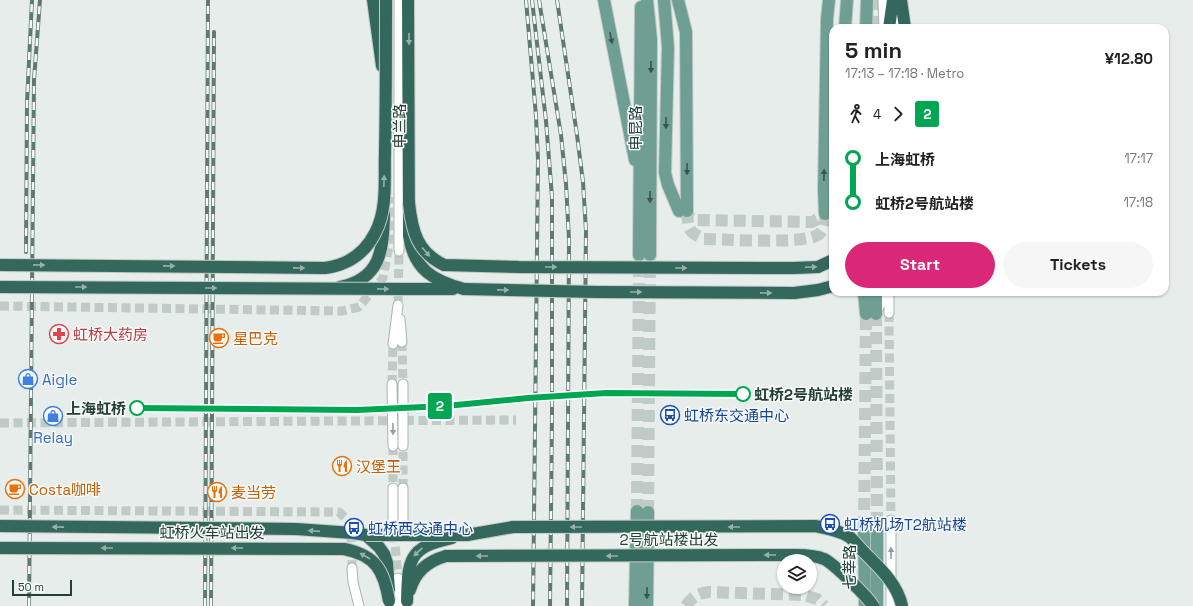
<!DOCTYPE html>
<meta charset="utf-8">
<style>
body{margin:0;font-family:"Space Grotesk","Noto Sans SC",sans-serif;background:#f6f6f6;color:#222;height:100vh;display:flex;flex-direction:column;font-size:15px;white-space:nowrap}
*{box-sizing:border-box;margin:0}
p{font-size:13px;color:#767676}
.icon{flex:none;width:22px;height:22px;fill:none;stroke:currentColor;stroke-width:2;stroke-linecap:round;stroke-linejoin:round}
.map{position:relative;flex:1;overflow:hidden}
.panel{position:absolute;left:829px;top:24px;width:340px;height:272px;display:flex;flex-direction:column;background:#fff;border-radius:12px;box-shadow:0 1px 3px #0004}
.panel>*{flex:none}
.badge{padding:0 8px;border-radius:3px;font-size:14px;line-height:26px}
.buttons{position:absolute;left:777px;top:554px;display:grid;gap:8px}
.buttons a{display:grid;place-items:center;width:40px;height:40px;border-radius:50%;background:#fff;box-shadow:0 1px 3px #0004;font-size:20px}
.scale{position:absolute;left:12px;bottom:10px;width:60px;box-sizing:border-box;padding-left:4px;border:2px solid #263e38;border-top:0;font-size:11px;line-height:14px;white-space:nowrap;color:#263e38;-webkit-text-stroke:3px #f6faf8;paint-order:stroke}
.map>.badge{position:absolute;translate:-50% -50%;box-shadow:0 0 0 2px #fff}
.legs{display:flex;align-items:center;gap:6px;height:44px;padding:0 16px;font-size:13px}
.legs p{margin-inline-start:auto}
.headline{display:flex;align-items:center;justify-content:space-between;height:68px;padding:0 16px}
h1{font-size:22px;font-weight:700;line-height:30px}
.primary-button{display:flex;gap:8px;margin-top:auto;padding:8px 16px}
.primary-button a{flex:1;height:46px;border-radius:24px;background:#db2777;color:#fff;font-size:16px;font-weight:700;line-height:46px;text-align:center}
.primary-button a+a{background:#f6f6f6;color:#222}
ul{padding:0 16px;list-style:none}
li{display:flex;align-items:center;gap:14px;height:44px;font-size:15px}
li i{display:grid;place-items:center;width:6px;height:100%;margin:0 5px;background:currentColor}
li i::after{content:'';width:10px;height:10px;margin:-5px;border:3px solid;border-radius:50%;background:#fff}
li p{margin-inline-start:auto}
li:first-child i{background:linear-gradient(#0000 50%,currentColor 0)}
li:last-child i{background:linear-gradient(currentColor 50%,#0000 0)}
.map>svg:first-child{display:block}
</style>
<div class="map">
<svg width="1193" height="606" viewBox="0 0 1193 606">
<rect width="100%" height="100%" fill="#e6edea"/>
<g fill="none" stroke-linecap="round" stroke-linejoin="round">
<!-- minor-tunnel -->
<path stroke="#c0cac6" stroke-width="9" stroke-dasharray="9 4.5" stroke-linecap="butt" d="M398,305L399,251
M0,306L342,311L359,307L383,278L389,245V197
M889,313L891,520
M402,342L403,384
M392,384L393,344
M0,423L516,420
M393,446V488
M403,488V446
M0,510L339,512L349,522L352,546V568
M393,520L398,578"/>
<!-- major-tunnel -->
<path stroke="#c0cac6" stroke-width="12" stroke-dasharray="12 6" stroke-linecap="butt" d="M875,28L877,0
M687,211C689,228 686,231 704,239C723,239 808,245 819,234C825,229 825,220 825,214
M682,212L695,220L812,222L828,214
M876,314L877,522
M637,511L639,255
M648,512L650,255
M864,528L866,314
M686,606C692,597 698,593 709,592L804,595L817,599L824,606"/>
<!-- minor casing -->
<g stroke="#a9b5b1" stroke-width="11">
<path id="minor" d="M883,0L884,28
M895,11L896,28
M399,251V0
M889,292V313
M877,311L886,292
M400,319L402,342
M393,344L398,305
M392,384L393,446
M403,446V384
M393,488V520
M403,488V521
M891,520V606
M352,568L353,582L359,606
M398,578V606"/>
</g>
<!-- major casing -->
<g stroke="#c2c9c7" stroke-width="14">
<path id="major" d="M604,0L635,160
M647,0L651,39L650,255
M664,0L668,47L665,173L668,185L679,211
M678,0L686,32L687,211
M845,28L847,0
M866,28L867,0
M825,214L824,189L827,19L829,0
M639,255L641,7
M864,292L866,314
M876,314V292
M864,528L865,606
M635,606L637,511
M647,606L648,512
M877,606V522"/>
</g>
<!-- highway casing -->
<g stroke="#c2c9c7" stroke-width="14">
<path id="highway" d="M373,0L382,66
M408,0L409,236C414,270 434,281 464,289
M901,0L905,28
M889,28L893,0
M340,287C381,279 383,250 384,214
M405,289H453
M353,533L366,535L379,547L384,554L387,563L389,590
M410,590C415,572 428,561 446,556
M407,601C408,560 408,547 452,538"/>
</g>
<!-- minor -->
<use href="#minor" stroke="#fff" stroke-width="9"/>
<!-- major -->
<use href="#major" stroke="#6f9f93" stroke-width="12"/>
<!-- highway -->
<use href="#highway" stroke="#35685d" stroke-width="12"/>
<!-- rail casing -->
<g stroke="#617973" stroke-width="4">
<path id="rail" d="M526,0L536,116L538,160L533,606
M532,0L546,121L552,197V414L550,606
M539,0L561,135L566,184L569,239L567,606
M557,0L577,135L583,182L586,231L582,606
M26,252L27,103L32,0
M29,606L34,80L40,0
M205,606L208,0
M211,606L214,32"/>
</g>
<!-- rail -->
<use href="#rail" stroke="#f6faf8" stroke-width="2.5" stroke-dasharray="8" stroke-linecap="butt"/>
<!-- highway-bridge casing -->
<g stroke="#c2c9c7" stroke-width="14" stroke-linecap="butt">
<path id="highway-bridge" d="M409,203C412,231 417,252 444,265L519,267L794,268L818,267L833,260
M0,265L325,268C348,265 365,253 375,233C388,209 384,178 385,152C386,101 386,51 386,0
M0,287L405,289
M464,289L597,292L794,293L818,290L833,286
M0,526L296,529L353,533
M366,535H467L513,527L815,526C826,528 838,530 848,536C853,539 857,545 861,549C877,566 897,582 902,606
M0,548L344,549C376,555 384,571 389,601
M446,556L796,555C805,555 815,555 824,559C833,563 868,597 873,606"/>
</g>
<!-- highway-bridge -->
<use href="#highway-bridge" stroke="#35685d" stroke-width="12"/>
</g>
<!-- one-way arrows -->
<defs><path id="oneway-solid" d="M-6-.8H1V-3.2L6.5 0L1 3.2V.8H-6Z"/></defs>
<g fill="#38564f">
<use href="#oneway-solid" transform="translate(611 38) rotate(79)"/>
<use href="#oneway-solid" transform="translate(651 67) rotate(90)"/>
<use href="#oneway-solid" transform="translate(666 123) rotate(91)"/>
<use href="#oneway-solid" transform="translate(687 169) rotate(90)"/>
<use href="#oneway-solid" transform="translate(824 175) rotate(-89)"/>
<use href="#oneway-solid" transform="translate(650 197) rotate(90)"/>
<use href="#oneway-solid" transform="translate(647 593) rotate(91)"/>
</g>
<g fill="#96b1aa">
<use href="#oneway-solid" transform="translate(409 39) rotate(90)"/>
<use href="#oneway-solid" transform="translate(384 181) rotate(-88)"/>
<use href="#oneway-solid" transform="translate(426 252) rotate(49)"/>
<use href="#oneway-solid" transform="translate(39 265) rotate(1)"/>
<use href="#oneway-solid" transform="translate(169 266) rotate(1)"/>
<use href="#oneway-solid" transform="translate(551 267)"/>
<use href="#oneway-solid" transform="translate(811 267) rotate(-2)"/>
<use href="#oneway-solid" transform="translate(299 268) rotate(1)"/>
<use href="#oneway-solid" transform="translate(681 268)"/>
<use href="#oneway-solid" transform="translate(81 287)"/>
<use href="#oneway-solid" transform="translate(211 288)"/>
<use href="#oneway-solid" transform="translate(383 289) rotate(1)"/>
<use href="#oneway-solid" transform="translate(503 290) rotate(1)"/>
<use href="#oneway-solid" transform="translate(636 292)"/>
<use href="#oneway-solid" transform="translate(766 293) rotate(1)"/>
<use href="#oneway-solid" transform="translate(58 527) rotate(-179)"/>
<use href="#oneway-solid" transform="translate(576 527) rotate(180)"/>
<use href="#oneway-solid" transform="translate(734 527) rotate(180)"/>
<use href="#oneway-solid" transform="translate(314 531) rotate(-176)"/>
<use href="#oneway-solid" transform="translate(107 548) rotate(-180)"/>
<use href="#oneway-solid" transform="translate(237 548) rotate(-180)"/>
<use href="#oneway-solid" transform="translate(418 552) rotate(137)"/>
<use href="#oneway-solid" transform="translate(770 555) rotate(180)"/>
<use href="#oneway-solid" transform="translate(365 556) rotate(-150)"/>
<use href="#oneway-solid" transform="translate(482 556) rotate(180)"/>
<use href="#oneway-solid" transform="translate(612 556) rotate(180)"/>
</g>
<g fill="#929e9c">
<use href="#oneway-solid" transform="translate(393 429) rotate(89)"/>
<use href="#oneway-solid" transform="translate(891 553) rotate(-90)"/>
</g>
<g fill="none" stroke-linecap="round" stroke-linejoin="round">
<!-- line-1 casing -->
<g stroke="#fff" stroke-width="9">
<path id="line-1" d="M137,408L357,410L446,406L528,398L606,393L743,394"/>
</g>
<!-- line-1 -->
<use href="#line-1" stroke="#00a651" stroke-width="6"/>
</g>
<!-- icons -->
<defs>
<g id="pharmacy-ring" transform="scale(1)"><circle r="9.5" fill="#f6faf8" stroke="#e0444e" stroke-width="1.5"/><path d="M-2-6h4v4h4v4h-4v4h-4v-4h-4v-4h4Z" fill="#e0444e"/></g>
<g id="cafe-ring" transform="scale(1)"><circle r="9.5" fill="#f6faf8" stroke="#e8710a" stroke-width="1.5"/><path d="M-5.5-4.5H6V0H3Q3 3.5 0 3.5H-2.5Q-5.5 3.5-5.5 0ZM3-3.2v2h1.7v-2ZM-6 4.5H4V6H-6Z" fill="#e8710a"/></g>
<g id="shop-ring" transform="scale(1)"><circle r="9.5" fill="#f6faf8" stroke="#3f7fe0" stroke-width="1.5"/><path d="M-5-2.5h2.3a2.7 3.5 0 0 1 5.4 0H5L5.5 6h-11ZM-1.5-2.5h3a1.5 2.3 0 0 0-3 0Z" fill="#3f7fe0"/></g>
<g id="bus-ring" transform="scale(1)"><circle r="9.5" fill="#f6faf8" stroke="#1a4fb4" stroke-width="1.5"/><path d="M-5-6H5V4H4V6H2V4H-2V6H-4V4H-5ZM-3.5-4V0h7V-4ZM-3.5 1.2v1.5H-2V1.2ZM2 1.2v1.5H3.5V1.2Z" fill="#1a4fb4"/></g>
<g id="restaurant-ring" transform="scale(1)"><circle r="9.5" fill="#f6faf8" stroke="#e8710a" stroke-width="1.5"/><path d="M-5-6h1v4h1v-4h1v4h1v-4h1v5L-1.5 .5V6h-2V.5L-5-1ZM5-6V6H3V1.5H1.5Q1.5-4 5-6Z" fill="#e8710a"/></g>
</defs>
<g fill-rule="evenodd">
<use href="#pharmacy-ring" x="59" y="334"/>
<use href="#cafe-ring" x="219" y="338"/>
<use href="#shop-ring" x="28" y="379"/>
<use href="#bus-ring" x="670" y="415"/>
<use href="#shop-ring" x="53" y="416"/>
<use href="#restaurant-ring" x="342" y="466"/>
<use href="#cafe-ring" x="15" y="489"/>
<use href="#restaurant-ring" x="217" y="492"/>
<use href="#bus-ring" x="830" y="524"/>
<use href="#bus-ring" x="354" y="528"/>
</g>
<!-- markers -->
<g fill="#fff" stroke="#00a651" stroke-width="2">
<circle cx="743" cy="394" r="7"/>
<circle cx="137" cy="408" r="7"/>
</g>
<g text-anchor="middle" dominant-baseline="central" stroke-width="3" stroke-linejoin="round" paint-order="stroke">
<!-- street labels -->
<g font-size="15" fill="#263e38" stroke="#f6faf8">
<text transform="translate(399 126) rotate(-90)">申兰路</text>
<text transform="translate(635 128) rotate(-90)">申昆路</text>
<text x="212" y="532">虹桥火车站出发</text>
<text x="669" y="539">2号航站楼出发</text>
<text transform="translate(849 567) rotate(-90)">七莘路</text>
</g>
<!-- health labels -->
<g font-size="15" fill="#be3a42" stroke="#f6faf8" text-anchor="start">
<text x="73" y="334">虹桥大药房</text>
</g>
<!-- food labels -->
<g font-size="15" fill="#c56008" stroke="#f6faf8" text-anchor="start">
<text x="233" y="338">星巴克</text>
<text x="356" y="466">汉堡王</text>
<text x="29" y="489">Costa咖啡</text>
<text x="231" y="492">麦当劳</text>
</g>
<!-- shop labels -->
<g font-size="15" fill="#366cbe" stroke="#f6faf8" text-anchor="start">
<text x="42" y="379">Aigle</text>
<text x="53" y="437" text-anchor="middle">Relay</text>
</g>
<!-- stop labels -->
<g font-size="15" font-weight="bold" fill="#263e38" stroke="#f6faf8" text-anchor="start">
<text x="754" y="394">虹桥2号航站楼</text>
<text x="126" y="408" text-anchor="end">上海虹桥</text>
</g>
<!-- transit labels -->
<g font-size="15" fill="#164399" stroke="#f6faf8" text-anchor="start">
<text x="684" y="415">虹桥东交通中心</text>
<text x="844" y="524">虹桥机场T2航站楼</text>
<text x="368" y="528">虹桥西交通中心</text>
</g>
</g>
</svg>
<div class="buttons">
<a><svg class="icon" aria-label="layers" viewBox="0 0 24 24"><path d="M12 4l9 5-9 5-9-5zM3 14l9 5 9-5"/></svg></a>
</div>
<div class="scale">50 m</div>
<b class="badge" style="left:440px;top:406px;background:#00a651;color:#fff">2</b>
<section class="panel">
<div class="headline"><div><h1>5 min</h1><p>17:13 – 17:18 · Metro</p></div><b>¥12.80</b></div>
<div class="legs"><svg class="icon" aria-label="walk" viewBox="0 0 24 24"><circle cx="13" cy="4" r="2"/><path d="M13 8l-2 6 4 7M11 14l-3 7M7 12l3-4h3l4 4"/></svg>4<svg class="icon" aria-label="forward" viewBox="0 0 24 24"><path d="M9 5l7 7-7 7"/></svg><b class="badge" style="background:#00a651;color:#fff">2</b></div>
<ul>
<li><i style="color:#00a651"></i><b>上海虹桥</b><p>17:17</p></li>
<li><i style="color:#00a651"></i><b>虹桥2号航站楼</b><p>17:18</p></li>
</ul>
<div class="primary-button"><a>Start</a><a>Tickets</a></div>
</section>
</div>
